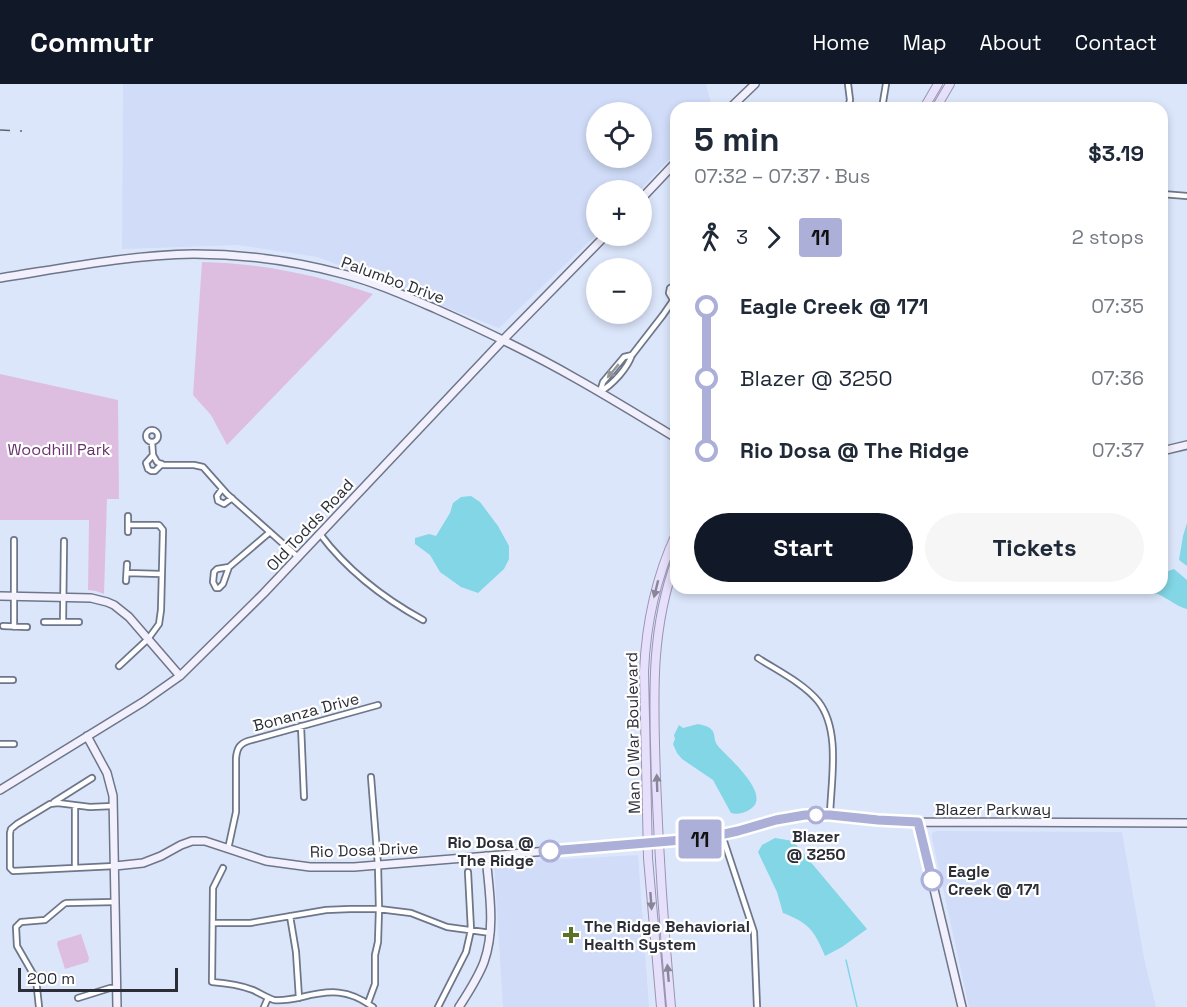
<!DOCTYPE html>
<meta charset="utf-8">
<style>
body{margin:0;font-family:"Space Grotesk",sans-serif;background:#f6f6f7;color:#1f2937;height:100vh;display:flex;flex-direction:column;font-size:22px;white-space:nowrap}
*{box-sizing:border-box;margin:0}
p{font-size:20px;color:#747a83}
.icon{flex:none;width:33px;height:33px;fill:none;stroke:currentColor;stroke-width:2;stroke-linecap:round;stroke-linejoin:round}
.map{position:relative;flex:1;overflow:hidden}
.side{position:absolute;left:670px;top:18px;width:498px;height:492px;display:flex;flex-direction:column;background:#fff;border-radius:18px;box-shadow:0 3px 9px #0003}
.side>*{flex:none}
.badge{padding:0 12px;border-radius:4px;font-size:21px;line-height:39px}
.fabs{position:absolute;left:586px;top:18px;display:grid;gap:12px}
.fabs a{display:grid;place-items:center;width:66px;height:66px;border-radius:50%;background:#fff;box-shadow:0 3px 9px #0003;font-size:30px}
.scale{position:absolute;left:18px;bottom:15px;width:160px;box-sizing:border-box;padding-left:6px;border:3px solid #2b2e36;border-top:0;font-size:16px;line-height:21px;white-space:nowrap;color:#2b2e36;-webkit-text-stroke:4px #fff;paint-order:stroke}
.map>.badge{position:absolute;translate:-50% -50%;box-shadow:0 0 0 3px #fff}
.legs{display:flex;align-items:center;gap:9px;height:66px;padding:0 24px;font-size:20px}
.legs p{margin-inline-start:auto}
.summary{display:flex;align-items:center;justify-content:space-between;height:102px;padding:0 24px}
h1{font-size:33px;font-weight:800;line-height:45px}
.primary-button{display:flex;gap:12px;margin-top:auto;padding:12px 24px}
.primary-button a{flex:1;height:69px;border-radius:36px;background:#111827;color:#fff;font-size:24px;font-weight:800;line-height:69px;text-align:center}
.primary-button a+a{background:#f6f6f7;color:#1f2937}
ul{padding:0 24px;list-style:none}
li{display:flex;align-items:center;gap:21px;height:72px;font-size:22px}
li i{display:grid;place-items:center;width:9px;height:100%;margin:0 8px;background:currentColor}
li i::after{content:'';width:15px;height:15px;margin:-8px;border:4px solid;border-radius:50%;background:#fff}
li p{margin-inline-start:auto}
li:first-child i{background:linear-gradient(#0000 50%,currentColor 0)}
li:last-child i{background:linear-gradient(currentColor 50%,#0000 0)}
header{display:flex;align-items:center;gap:36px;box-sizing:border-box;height:84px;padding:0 30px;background:#111827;color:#fff}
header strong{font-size:28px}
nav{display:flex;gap:33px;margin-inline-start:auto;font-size:21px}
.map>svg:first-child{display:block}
</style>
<header>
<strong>Commutr</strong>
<nav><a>Home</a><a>Map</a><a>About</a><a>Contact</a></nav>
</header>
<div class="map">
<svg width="1187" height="923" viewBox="0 0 1187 923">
<rect width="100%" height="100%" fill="#dce6fb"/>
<!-- built -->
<path fill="#d0dcf8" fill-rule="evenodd" d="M123,0H706L712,24H676V68L640,106H597V150L499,244L318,173L237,161L122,165ZM597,28H642V74H597Z
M936,747L1122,748L1144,874L1156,923H969L932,754V749Z
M638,771L649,923H503L494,779Z"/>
<!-- green -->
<path fill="#debee0" d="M202,178C260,179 318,191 373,210L227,361L211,331L193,311Z
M0,290L118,316L119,415H107L104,510L96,507L88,506L89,436H0Z
M81,850L89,874L88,878L65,885L57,860L58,857Z"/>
<!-- water -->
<path fill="#82d6e5" d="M471,412L480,418L498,442L509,462V475L504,485L478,509L461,503L440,488L430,471L415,460V454L429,450L436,452L450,429L453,419L461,413Z
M1187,439V482L1179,476L1183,452Z
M1174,485L1187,496V525C1176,522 1170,516 1160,511C1155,509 1151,509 1146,506L1147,504H1162L1163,489Z
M698,640C702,641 708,642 711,645C716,649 713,657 718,662C726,672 775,712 749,726C744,729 737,731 731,729L713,696L682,675L677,669L673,660L675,655L674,651L679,641L683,644Z
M775,754L793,757L867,845L842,863L825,872C814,846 809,839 783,829L777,808L758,768L762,761Z"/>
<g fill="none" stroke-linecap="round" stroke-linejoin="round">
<!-- stream -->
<path stroke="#82d6e5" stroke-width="1.5" d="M846,876L857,923"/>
<!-- street casing -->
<g stroke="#6e7689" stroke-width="8">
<path id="street" d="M848,24L850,16L848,0
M882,24L886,0
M1162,110L1187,112
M676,201L670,204L669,209L672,214L676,215
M600,308C613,300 627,285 632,271L663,231L674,215
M600,308L603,298L624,273L632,271
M146 352a6 6 0 1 1 12 0a6 6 0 1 1-12 0Z
M152,358L153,371L157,378L163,381H194L203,383L227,410L298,473
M153,371L146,379L148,385L151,387H155L162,380
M222,405L217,412L218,417L224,420L232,414
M128,448V432
M320,450C347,486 383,514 423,536
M14,456V543
M229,483L223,500L219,504H216L213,498L214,488L217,485L229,483L270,448
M127,489L161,490
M126,497L127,480
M44,538H79
M63,538L64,457
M3,542L27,543
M758,574C778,587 803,599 818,617C841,646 831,696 830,731
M119,582L148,555L159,540L161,526L163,446L159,441H128
M0,596H13
M301,642L304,713
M0,660H14
M54,718L92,694
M113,722L90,723L58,719L50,720L17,740L11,745L10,749V784L13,787L115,782
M722,751L754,848L757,923
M228,765L236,728V674C237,665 239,660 248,657L378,621
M75,784V722
M223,784L213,804L212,898C226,899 240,901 253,906C260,909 267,914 274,916C284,917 293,915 302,913C330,906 348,905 373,923
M290,832L296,868L299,914
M213,839H250L326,826L350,825H379L378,781L371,693
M78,914L110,904H117
M368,919L375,900V871L378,858L379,825L411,829L447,843L491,849
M39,923L36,895L17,862L16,843L21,838L45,836L64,820L66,819L115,818
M264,923L268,914
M438,923L466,868L471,846L468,788"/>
</g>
<!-- secondary casing -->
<g stroke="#6e7689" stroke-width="10">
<path id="secondary" d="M730,24L755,0
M642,114L676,78
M0,194C64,184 129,171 194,170C244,170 294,177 343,190C375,198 406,212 436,225C483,246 530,268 575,294C609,313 643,334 676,354
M1162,367L1187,361
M0,512L91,514L107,518L114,521L129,533L180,592
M87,652L107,689L113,712L117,923
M0,706L143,618L180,592L264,509L503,256L605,152
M918,738L962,923
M115,782L143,779L161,772L181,761L192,757H205L266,777L310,783H354L706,754L738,747L776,736L805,731H830L878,736L918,738L1187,739
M459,923C468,909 478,894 484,878C496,844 489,807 486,772"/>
</g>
<!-- primary casing -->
<g stroke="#9a95b3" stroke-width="10">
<path id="primary" d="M924,24L938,0
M936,24L950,0
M661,923L648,774L644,588C646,540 656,493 676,450
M671,923C664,847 659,772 656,696C654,619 649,550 676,476"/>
</g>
<!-- street -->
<use href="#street" stroke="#fff" stroke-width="4.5"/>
<!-- secondary -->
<use href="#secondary" stroke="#f2f0fc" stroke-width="7"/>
<!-- primary -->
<use href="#primary" stroke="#e6e0fa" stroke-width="8"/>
<!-- rail -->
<path stroke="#5f6470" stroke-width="1.5" stroke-dasharray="10 10" stroke-linecap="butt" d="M0,46L22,47"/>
</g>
<!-- one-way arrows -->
<defs><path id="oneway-solid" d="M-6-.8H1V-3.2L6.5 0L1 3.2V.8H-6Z" transform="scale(1.5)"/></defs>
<use fill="#95969a" href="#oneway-solid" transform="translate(613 287) rotate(130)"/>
<g fill="#888798">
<use href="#oneway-solid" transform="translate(656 505) rotate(104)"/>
<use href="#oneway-solid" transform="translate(657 699) rotate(-92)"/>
<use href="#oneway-solid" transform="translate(651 817) rotate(86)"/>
<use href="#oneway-solid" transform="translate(668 889) rotate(-95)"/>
</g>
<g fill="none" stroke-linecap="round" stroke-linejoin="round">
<!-- line-1 casing -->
<g stroke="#fff" stroke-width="14">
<path id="line-1" d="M550,767L706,754L738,747L776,736L805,731H830L878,736L918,738L932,796"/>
</g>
<!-- line-1 -->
<use href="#line-1" stroke="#acafd7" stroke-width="9"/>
</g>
<!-- markers -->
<g fill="#fff" stroke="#acafd7" stroke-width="3">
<circle cx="816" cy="731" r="8"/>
<circle cx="550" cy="767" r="10"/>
<circle cx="932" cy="796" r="10"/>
</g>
<path fill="#5b7224" stroke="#fff" stroke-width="2" d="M568 842h6v6h6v6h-6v6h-6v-6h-6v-6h6z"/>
<g text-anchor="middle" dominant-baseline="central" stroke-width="4.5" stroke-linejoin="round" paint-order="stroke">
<!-- street labels -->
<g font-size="16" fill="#2b2e36" stroke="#fff">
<text transform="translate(393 196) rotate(20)">Palumbo Drive</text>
<text transform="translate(310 441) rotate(-47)">Old Todds Road</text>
<text transform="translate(306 628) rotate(-15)">Bonanza Drive</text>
<text transform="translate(633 649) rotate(-91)">Man O War Boulevard</text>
<text x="993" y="725">Blazer Parkway</text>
<text transform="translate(364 766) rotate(-2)">Rio Dosa Drive</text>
</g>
<!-- park labels -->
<g font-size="16" fill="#68316c" stroke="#fff">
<text x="59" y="365">Woodhill Park</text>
</g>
<!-- stop labels -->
<g font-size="16" font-weight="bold" fill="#2b2e36" stroke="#fff">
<text x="816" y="752">Blazer<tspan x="816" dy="18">@ 3250</tspan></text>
<text x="534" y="758" text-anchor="end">Rio Dosa @<tspan x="534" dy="18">The Ridge</tspan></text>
<text x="948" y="787" text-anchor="start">Eagle<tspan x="948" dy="18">Creek @ 171</tspan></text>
</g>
<!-- poi labels -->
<g font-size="16" font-weight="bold" fill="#2b2e36" stroke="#fff" text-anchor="start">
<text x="584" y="842">The Ridge Behaviorial<tspan x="584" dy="18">Health System</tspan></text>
</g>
</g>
</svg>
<div class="fabs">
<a><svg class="icon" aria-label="locate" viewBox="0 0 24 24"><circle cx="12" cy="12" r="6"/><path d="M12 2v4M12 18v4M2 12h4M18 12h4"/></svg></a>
<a>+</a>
<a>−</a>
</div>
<div class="scale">200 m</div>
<b class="badge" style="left:700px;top:755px;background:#acafd7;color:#111">11</b>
<section class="side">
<div class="summary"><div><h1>5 min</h1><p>07:32 – 07:37 · Bus</p></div><b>$3.19</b></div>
<div class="legs"><svg class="icon" aria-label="walk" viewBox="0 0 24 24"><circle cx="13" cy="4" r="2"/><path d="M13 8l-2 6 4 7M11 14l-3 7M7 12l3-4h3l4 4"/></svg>3<svg class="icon" aria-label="forward" viewBox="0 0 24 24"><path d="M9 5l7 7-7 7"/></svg><b class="badge" style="background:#acafd7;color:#111">11</b><p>2 stops</p></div>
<ul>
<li><i style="color:#acafd7"></i><b>Eagle Creek @ 171</b><p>07:35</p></li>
<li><i style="color:#acafd7"></i><span>Blazer @ 3250</span><p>07:36</p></li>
<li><i style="color:#acafd7"></i><b>Rio Dosa @ The Ridge</b><p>07:37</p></li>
</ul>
<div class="primary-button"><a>Start</a><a>Tickets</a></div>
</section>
</div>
